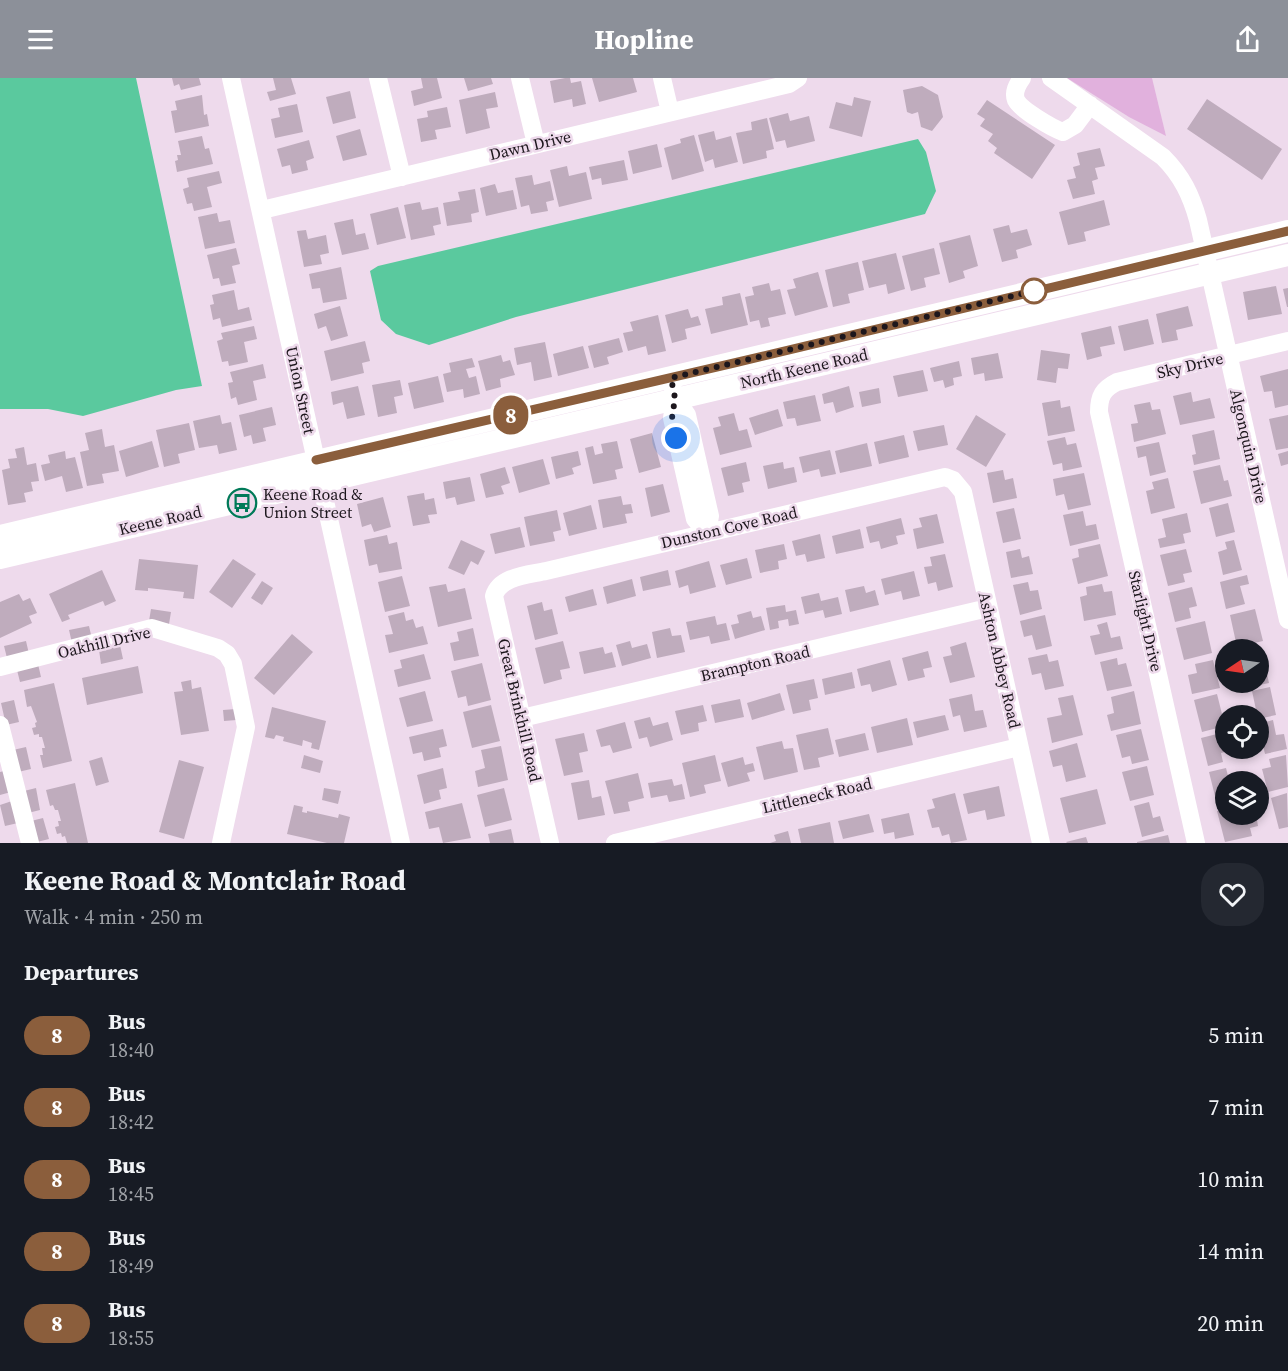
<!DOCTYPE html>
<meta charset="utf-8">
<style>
body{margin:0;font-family:"Source Serif 4",serif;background:#242831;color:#f1f3f6;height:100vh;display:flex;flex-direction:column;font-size:22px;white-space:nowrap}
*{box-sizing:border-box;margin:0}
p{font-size:20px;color:#9ea1a6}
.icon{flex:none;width:33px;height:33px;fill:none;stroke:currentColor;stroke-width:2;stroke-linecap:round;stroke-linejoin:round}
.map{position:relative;height:765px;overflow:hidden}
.sheet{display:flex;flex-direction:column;background:#171b24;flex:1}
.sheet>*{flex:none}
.badge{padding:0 12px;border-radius:20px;font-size:21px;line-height:39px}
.needle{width:39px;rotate:257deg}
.fabs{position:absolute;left:1215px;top:561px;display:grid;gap:12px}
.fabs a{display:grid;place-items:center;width:54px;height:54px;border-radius:50%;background:#171b24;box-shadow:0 3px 9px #0003;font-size:30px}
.you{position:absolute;width:30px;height:30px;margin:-15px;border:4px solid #fff;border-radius:50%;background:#1a73e8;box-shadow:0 0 0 9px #1a73e833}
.map>.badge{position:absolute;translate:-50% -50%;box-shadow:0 0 0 3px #fff}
h2{padding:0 24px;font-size:22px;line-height:54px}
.round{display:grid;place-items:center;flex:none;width:63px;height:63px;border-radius:24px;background:#242831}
.head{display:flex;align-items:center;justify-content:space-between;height:102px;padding:0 24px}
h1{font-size:28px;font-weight:700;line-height:45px}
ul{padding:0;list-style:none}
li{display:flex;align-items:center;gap:18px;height:72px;padding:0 24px}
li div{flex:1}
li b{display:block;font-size:22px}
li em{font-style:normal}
li .badge{min-width:66px;font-weight:700;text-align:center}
header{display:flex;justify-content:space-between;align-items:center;height:78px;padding:0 24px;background:#8c9099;color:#fff;font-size:27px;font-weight:700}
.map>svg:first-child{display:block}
</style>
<header><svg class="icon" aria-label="menu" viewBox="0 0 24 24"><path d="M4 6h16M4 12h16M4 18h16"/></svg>Hopline<svg class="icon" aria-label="share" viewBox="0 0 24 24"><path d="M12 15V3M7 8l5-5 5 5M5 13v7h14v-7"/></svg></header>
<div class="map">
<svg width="1288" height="765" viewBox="0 0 1288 765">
<rect width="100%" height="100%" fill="#eedaec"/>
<!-- green -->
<path fill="#e1b1dd" d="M1067,0H1152L1166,58L1129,39Z"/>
<!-- water -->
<path fill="#5ac99e" d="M0,0H136L202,308L176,312L83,338L48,331H0Z
M918,61L926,74L936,113L925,136L516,239L429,267L396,256L381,242L370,193L378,188Z"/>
<!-- building -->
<path fill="#bfacbd" d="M172,0H199L201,7L181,12L179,6L174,8Z
M273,0H291L296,16L270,23L267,14L276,12Z
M421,0H437L442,20L414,28L411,13L423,10Z
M464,0H491L493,6L468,13Z
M565,0H570L571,5L581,3L586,26L573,29L572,21L554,25L550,3Z
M592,0H633L637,14L599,24Z
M922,8L938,17L943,39L932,53L921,49L918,34L912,36L907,34L903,12Z
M350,13L356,40L333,46L326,19Z
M495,14L498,29L486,31L490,50L466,56L459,22Z
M202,17L204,37L207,36L209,48L175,55L171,33L177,32L175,23Z
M854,19L871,23L862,59L829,50L836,24L852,28Z
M1207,21L1282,71L1262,102L1187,51Z
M987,22L1055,67L1032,101L994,75L997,70L988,63L993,56L980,48L985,41L977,36Z
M297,26L303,54L275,60L271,41L280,39L278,30Z
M447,29L451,49L435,52L437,61L421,64L417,41L428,39L427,33Z
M788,35L790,43L809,38L815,63L787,70L785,62L776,64L769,40Z
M767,40L774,71L766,73L767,80L743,86L736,55L752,52L751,44Z
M360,51L367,77L343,83L336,58Z
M714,53L716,62L731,58L738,84L715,90L713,81L705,84L698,57Z
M694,57L704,93L672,102L664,70L681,65L680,61Z
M202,58L205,71L209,70L213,86L177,94L175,83L178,82L177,77H181L178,63Z
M309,62L314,80L306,83L308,92L292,96L290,87L282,89L277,71Z
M657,66L662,89L633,96L628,73Z
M1100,70L1105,88L1095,90L1098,101L1092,103L1095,116L1073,121L1067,102L1076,100L1073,89L1080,87L1077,75Z
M624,82L628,102L602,107L601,100L592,102L589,89Z
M567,88L569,98L586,94L592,121L559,129L550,92Z
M219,93L222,105L207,109L212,129L194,133L192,125L187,126L183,111L189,109L187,100Z
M532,97L534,107L550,103L554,122L546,124L548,133L531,136L529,127L521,129L515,100Z
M495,106L498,115L513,112L517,131L486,138L480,110Z
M475,111L479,134L471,136L472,144L447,148L443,125L460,122L458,114Z
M1104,122L1110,147L1084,154L1086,163L1068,167L1059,134Z
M420,124L422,132L438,129L441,146L433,148L435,157L411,162L404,127Z
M398,129L406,160L377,167L370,136Z
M217,135L219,144L230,142L235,165L205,171L198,139Z
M353,141L356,157L365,155L369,171L342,177L334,145Z
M1009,147L1011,155L1027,151L1032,167L1016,172L1018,180L1002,184L993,151Z
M306,152L308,161L326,157L329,175L320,177L322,186L304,189L297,153Z
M970,157L978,188L963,193L965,200L949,205L939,165Z
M236,170L240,186L232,188L236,205L221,208L219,200L213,201L207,177Z
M934,170L940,196L924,200L926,209L911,213L902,178Z
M896,175L905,211L888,216L886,206L869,210L862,183Z
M858,184L864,212L848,216L850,225L833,229L825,192Z
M341,189L347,221L323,225L320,210L312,211L309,196Z
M818,194L828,229L795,238L787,212L796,210L793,201Z
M769,205L771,213L780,211L786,236L768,240L770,248L761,250L759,242L750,244L745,219L754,217L752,209Z
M1276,208L1282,236L1248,242L1243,214Z
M1288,210V229H1287L1283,211Z
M234,212L238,232L249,229L252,242L222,249L220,240L213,242L210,227L214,226L212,217Z
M740,215L748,247L711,256L705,231L723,227L722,219Z
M340,228L348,258L331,263L326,248L318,251L314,236Z
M1188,228L1193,248L1176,252L1178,262L1162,265L1156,236Z
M688,231L691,240L698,238L701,247L685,251L687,261L672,265L665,237Z
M658,237L666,273L648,277L646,268L628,273L623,255L633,253L630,244Z
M1148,241L1154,266L1124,273L1118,248Z
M254,248L257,261L244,264L248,284L229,288L228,283L222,284L217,263L223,261L221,255Z
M1111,248L1115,266L1100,269L1102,278L1087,282L1081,255Z
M619,260L623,274L607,279L609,286L594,290L588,268Z
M365,263L370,283L362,285L364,295L331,303L324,273Z
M545,264L552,299L534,303L531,284L517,287L514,270Z
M583,268L589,290L558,298L553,276Z
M1041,272L1070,276L1068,291L1058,290L1056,305L1037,302Z
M998,275L1003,300L985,303L984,295L974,297L971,280Z
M501,277L503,284L510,282L515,297L500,301L501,309L486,313L478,283Z
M472,280L475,289L466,291L469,300L476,298L480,316L464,320L463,311L447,314L443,296L451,294L449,285Z
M959,283L962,298L953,300L954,307L945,310L943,302L934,304L930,290Z
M263,286L266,300L253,303L257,322L238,327L236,319L231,321L228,305L233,304L230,294Z
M1288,291V327L1275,330L1272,313L1264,314L1260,298Z
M923,292L928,313L898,319L893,298Z
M438,298L444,324L414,331L408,305Z
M400,302L403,317L394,319L397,335L378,339L372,307Z
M358,308L365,337L347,341L343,324L333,327L331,314Z
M849,308L854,329L836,335L833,324L824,326L822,316Z
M879,310L881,325L862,329L859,314Z
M1191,314L1193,324L1210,320L1215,340L1180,347L1173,318Z
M815,317L821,343L797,348L795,340L787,341L783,324Z
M1060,322L1061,330L1070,328L1075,353L1048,358L1042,325Z
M1150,324L1152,332L1160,331L1166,356L1134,364L1131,346L1138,345L1134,327Z
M272,329L276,347L263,350L266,363L253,366L251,357L244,359L239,337Z
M778,331L783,348L755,357L749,340Z
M734,335L739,353L747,351L752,369L720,377L713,350L721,348L718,339Z
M220,337L222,346L231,344L237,372L219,376L217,367L199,370L193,343Z
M976,337L1006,356L986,389L956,371Z
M1288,337V370L1276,372L1269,341Z
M189,345L195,372L178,376L180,385L164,389L156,352Z
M944,347L948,367L918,373L913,353Z
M102,351L105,369L114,367L119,393L102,396L104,405L87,408L80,374L89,372L85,355Z
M1214,352L1220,381L1194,387L1192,377L1196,376L1192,357Z
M652,355L661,389L639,395L630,361Z
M904,357L909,379L879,386L874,364Z
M1065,359L1067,367L1076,365L1082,389L1063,393L1062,385L1053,387L1047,363Z
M152,363L159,389L126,399L119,373Z
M617,363L623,390L615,392L617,401L593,406L585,370L593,368L595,377L603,375L601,366Z
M1159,364L1166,394L1150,398L1146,378L1138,380L1136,369Z
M867,365L872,388L840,395L835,373Z
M24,369L27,387L36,385L39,403L31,404L33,413L24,415L26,424L8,427L2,392L10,390L8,381L17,380L15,371Z
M830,372L836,396L821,399L819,391L803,395L799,379Z
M65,373L66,381L75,379L83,410L66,414L62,398L45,403L41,387L50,385L48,377Z
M578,373L581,387L572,390L574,396L556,401L551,379Z
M1288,373V386L1281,388L1278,376Z
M543,381L550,406L519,415L512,389Z
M746,384L750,403L742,405L744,414L728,418L721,390Z
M783,384L784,391L794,389L797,404L768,411L763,388Z
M1220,387L1224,403L1228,402L1232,418L1201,426L1193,393Z
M505,389L510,405L501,408L504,416L486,420L480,396Z
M1003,392L1005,402L1013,400L1017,420L993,425L987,395Z
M1084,395L1091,427L1068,432L1064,416L1056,418L1053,401Z
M470,399L475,423L457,427L455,419L446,421L443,404Z
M1168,400L1175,430L1151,436L1146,413L1154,411L1152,404Z
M663,406L670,434L651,439L645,410Z
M424,415L425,422L434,420L437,436L428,437L430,445L413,448L407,418Z
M621,418L623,427L631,426L633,435L625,436L627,445L603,450L598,422Z
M383,419L391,449L374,454L371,446L362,449L357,426Z
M1228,425L1235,454L1216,459L1209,430Z
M591,427L597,451L569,458L563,435Z
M1014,430L1021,461L1003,465L996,434Z
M557,432L561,452L553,454L555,463L530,468L524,439Z
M1083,433L1086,448L1096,446L1099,461L1070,468L1063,437Z
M1187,435L1191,454L1183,456L1185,465L1160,470L1158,461L1166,459L1162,441Z
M937,436L944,465L917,471L913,451L922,449L919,440Z
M901,440L905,456L896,458L898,466L881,471L879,463L870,465L866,449Z
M520,449L525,469L495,476L490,456Z
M860,451L864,470L836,476L832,458Z
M820,456L825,480L807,484L805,476L796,478L792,463Z
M387,457L389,466L397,464L402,491L379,495L377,486L369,488L364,462Z
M461,462L485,473L478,487L471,483L464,497L448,490Z
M1234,462L1242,492L1223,497L1218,474L1227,471L1225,464Z
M784,466L787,481L778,483L779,491L760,495L755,472Z
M1100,466L1108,498L1078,506L1072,481L1079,479L1078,471Z
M1020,471L1022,480L1029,478L1033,496L1011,500L1006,474Z
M1186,471L1192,494L1183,496L1185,504L1168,508L1160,477Z
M945,476L953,509L938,513L936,504L928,506L924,489L932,488L930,479Z
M747,480L752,500L726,507L720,487Z
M139,481L198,487L194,521L183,520L184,514L148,510V513L135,512Z
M233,481L256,496L232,530L209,514Z
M709,483L716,509L690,516L688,507L679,510L675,493Z
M102,492L116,523L105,528L103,523L68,537L70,541L62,544L49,516Z
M668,492L671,507L643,513L640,499Z
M914,493L920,518L903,522L901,513L885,517L881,501Z
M1247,497L1249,506L1240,508L1245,526L1226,531L1220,504Z
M402,498L410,528L385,534L378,504Z
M632,501L636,518L607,526L603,509Z
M262,503L273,510L262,527L251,520Z
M1028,504L1030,513L1038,512L1042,531L1020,537L1013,507Z
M446,506L448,514L465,510L472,541L438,549L429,509Z
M1102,506L1104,514L1112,513L1116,537L1084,543L1080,519L1087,517L1086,509Z
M864,508L866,515L875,512L879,527L850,534L845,512Z
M1192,509L1197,528L1189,530L1191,540L1175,544L1168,515Z
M593,511L597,527L569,534L565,519Z
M819,515L821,523L838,519L842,536L825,540L823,532L805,536L801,519Z
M19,516L23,523L30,520L37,535L29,538L32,545L0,560V524Z
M542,524L544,533L552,531L558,556L535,562L527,528Z
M785,527L786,534L796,532L799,546L789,548L788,541L778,543L779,550L770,552L766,530Z
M151,531L171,534L169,546L149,543Z
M1255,531L1263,563L1237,569L1230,537Z
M751,533L753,540L761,538L765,552L735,561L731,547L739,545L737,537Z
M404,534L406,543L413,541L416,550L423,548L428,566L389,575L385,557L393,556L388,538Z
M1045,537L1052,568L1036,572L1032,557L1024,559L1020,543Z
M715,538L717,547L726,545L730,562L711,566L709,558L690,562L686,544Z
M1205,543L1212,575L1184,582L1176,550Z
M1107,544L1111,560L1120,558L1123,571L1095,577L1090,558L1100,556L1097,547Z
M89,548L92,561L72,565L69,552Z
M473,550L479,578L454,583L450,565L459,563L457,554Z
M670,550L672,558L681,557L685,574L657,580L652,554Z
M292,556L313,574L274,617L254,600Z
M26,563L29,576L7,580L4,568Z
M563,563L570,590L560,592L562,601L544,606L535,570Z
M630,563L632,570L647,566L651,580L622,588L616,567Z
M966,564L975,599L950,605L943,579L952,577L950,569Z
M120,567L123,581L101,586L99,572Z
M603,569L605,576L612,574L616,589L584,596L579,574Z
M1261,570L1269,605L1250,609L1249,604H1258V571Z
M928,573L932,589L923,591L925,599L908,603L902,580Z
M424,576L431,601L398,609L394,592L402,590L400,582Z
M1047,576L1049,584L1058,582L1064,608L1045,612L1041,595L1032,597L1028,580Z
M1117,580L1118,587L1126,585L1132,608L1107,613L1100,584Z
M890,582L897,607L872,614L870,606L861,608L857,591Z
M1213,582L1220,610L1192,616L1188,597L1197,595L1195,586Z
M482,585L491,622L468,628L466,618L458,620L451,593Z
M38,586L41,599L20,604L17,592Z
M138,588L143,615L87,627L82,600Z
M852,594L855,610L825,617L822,601Z
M814,601L818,620L809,622L811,632L793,636L786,607Z
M191,602L192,611L201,609L209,653L181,657L174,614L183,613L181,604Z
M54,605L72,683L43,690L40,677H43L42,670H45L42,659H39V656L34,657L32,650L36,649L35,645L37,644L31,628L27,629L24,612Z
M1270,609L1276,637L1258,641L1252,613Z
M425,613L433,643L407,649L399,620Z
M1134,613L1141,646L1111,653L1107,637L1114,635L1111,619Z
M780,615L785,632L752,642L747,625Z
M972,616L975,633L983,632L987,649L964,654L960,637L953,639L949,621Z
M1217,616L1225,648L1202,654L1194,622Z
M1073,617L1083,657L1052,665L1047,640L1062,637L1058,620Z
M740,621L744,639L715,645L711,627Z
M14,622L19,644L6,647L1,625Z
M491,627L500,663L472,670L463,634Z
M703,627L707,643L698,645L699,653L681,657L675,633Z
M272,629L326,643L319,672L311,670L312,665L303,662L302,668L283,663L284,659L276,657L274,661L265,659Z
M236,631L237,642L224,643L223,632Z
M945,637L949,652L917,660L913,644Z
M650,639L653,648L668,644L673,662L650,669L647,659L639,661L634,643Z
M907,640L913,667L877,675L871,649Z
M1273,642L1276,657L1284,656L1287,671L1265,676L1258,646Z
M625,644L632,670L613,675L610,667L601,669L596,652Z
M828,650L834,676L818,680L820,689L804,692L796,657Z
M443,651L447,668L439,670L441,679L424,683L422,674L413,676L409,659Z
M1141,651L1149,682L1132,686L1130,678L1122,680L1116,657Z
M1225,654L1226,670H1228L1229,673L1221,675L1223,684L1208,688L1201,660Z
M584,655L588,673L579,675L583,694L564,698L555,661Z
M865,655L869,672L839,679L835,662Z
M782,663L784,671L793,670L798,694L764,702L756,669Z
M1077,665L1086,699L1066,704L1062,687L1053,689L1049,673Z
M501,668L508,702L478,709L475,693L485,690L481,672Z
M26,669L31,691L18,694L13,672Z
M304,677L323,683L320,695L301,690Z
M715,677L721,703L704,707L706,715L690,719L682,685Z
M1286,677L1288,709L1268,714L1262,691L1271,689L1269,681Z
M102,679L109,704L96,708L89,683Z
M743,679L745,687L753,685L755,693L747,695L750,703L728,709L721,685Z
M179,682L204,689L184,761L159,754Z
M1147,688L1154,717L1130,723L1122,694Z
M443,690L447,710L439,712L441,721L424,726L417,697Z
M1226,690L1228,698L1236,696L1238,704H1226V724L1217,726L1209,694Z
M4,693L11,714L0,717V694Z
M638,695L644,720L628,724L630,733L614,736L605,703Z
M672,701L674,708L682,706L685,721L669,724L667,717L651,720L648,705Z
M589,702L592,720L601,718L605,737L578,742L571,705Z
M75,705L88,765H67L65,758L62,759L61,755L57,756L55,749L59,748L58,743H61L58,732H55L53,727L50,728L46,712Z
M999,708L1005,738L987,742L985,732L968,736L963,716Z
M36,710L40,732L28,735L24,713Z
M324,710L341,713L338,726L322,722Z
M504,710L512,742L485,749L477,717Z
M1097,711L1106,746L1069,755L1060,720Z
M955,715L967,762L951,765L949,756L942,758L939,749L932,750L927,732L935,730L932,721Z
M1287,715L1288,749L1279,751L1271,720Z
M12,723L18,745L5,748L0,727Z
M1149,724L1153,740L1160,738L1164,753L1142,759L1134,728Z
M462,725L471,760L443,765L439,749L429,751L425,734Z
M294,727L303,729L302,734L307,735V733L338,740L339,736L350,739L344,765H327L287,756Z
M1226,731V736H1256L1258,748L1250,750L1252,758L1225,764L1217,733Z
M909,735L914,757L895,761L894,754L884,756L881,741Z
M869,736L874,754L843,761L838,743Z
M43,740L49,761L37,764L31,743Z
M830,744L834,765H801L798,751Z
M511,751L514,765H490L488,756Z
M788,753L791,765H770L776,763L774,757Z
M1168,757L1170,765H1137V764Z
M1086,759L1088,765H1067L1066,764Z"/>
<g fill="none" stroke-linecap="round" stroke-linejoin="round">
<!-- minor -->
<path stroke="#fff" stroke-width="18" d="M231,0L401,765
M378,0L402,99
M520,0L536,66
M662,0L670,34
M1022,0C1017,7 1013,14 1016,22C1021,32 1052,50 1063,54L1075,47L1090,27
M1051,0L1163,79C1182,98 1191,117 1198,142L1288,542
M262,132L789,6L798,0
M673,311L675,320L687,337L710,438L707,455
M675,320L672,340L695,441L707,455
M0,589L152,550L218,570L227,576L233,586L246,649L221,765
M522,640L988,530
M0,647L30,765
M550,765L494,518C500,498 528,497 546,493L945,399L953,402L963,414L1041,765
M615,765L1019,669
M1196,765L1099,334C1099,318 1103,311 1117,304L1288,263"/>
<!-- major -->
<path stroke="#fff" stroke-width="22" d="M0,458L1288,153
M0,480L1288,177"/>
</g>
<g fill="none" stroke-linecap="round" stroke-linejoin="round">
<!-- line casing -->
<g stroke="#fff" stroke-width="14">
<path id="line" d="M316,382L734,285L1288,153"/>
</g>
<!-- line -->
<use href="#line" stroke="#8b5e3c" stroke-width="9"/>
<!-- walk -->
<path stroke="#1c161c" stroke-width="6" stroke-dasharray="0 10.8" d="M676,360L672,340L675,320L671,300L1034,213"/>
</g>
<!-- icons -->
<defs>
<g id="bus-ring" transform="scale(1.5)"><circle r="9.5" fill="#eedaec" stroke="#007a58" stroke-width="1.5"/><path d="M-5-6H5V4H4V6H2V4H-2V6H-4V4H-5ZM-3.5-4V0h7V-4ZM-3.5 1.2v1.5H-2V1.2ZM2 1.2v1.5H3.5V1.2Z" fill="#007a58"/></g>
</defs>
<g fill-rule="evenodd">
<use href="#bus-ring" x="242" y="425"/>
</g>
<!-- markers -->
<circle fill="#fff" stroke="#8b5e3c" stroke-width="3" cx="1034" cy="213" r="12"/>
<g text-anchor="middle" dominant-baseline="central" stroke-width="5" stroke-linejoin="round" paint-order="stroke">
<!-- street labels -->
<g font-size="16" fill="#1c161c" stroke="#eedaec">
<text transform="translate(530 67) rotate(-13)">Dawn Drive</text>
<text transform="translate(1190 287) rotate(-13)">Sky Drive</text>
<text transform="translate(804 290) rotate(-13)">North Keene Road</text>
<text transform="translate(301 312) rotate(78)">Union Street</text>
<text transform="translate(1249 368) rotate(77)">Algonquin Drive</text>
<text transform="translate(160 442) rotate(-13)">Keene Road</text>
<text transform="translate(729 449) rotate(-13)">Dunston Cove Road</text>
<text transform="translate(1146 543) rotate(77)">Starlight Drive</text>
<text transform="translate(104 564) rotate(-13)">Oakhill Drive</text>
<text transform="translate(1000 582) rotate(77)">Ashton Abbey Road</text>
<text transform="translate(755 585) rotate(-13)">Brampton Road</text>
<text transform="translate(520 632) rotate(77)">Great Brinkhill Road</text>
<text transform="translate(817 717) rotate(-13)">Littleneck Road</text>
</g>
<!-- poi labels -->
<g font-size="16" fill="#1c161c" stroke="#eedaec" text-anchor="start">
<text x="263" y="416">Keene Road &amp;<tspan x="263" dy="18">Union Street</tspan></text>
</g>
</g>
</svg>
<div class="fabs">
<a><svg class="needle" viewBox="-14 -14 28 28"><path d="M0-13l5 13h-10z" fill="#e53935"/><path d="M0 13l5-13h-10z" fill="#9ea1a6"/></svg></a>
<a><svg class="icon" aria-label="locate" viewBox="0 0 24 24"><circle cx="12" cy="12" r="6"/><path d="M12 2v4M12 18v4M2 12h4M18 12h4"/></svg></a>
<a><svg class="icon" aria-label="layers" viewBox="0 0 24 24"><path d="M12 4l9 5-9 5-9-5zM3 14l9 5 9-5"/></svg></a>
</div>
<div class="you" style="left:676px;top:360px"></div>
<b class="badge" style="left:511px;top:337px;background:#8b5e3c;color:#fff">8</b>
</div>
<section class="sheet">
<div class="head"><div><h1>Keene Road &amp; Montclair Road</h1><p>Walk · 4 min · 250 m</p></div><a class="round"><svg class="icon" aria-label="heart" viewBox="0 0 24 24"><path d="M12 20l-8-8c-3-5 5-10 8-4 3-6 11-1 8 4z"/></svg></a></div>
<h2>Departures</h2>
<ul>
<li><span class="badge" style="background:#8b5e3c;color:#fff">8</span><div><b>Bus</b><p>18:40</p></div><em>5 min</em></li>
<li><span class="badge" style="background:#8b5e3c;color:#fff">8</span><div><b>Bus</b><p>18:42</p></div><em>7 min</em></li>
<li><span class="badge" style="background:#8b5e3c;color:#fff">8</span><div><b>Bus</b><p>18:45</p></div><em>10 min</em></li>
<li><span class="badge" style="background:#8b5e3c;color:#fff">8</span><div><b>Bus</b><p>18:49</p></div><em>14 min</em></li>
<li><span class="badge" style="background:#8b5e3c;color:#fff">8</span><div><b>Bus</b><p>18:55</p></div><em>20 min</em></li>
</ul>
</section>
